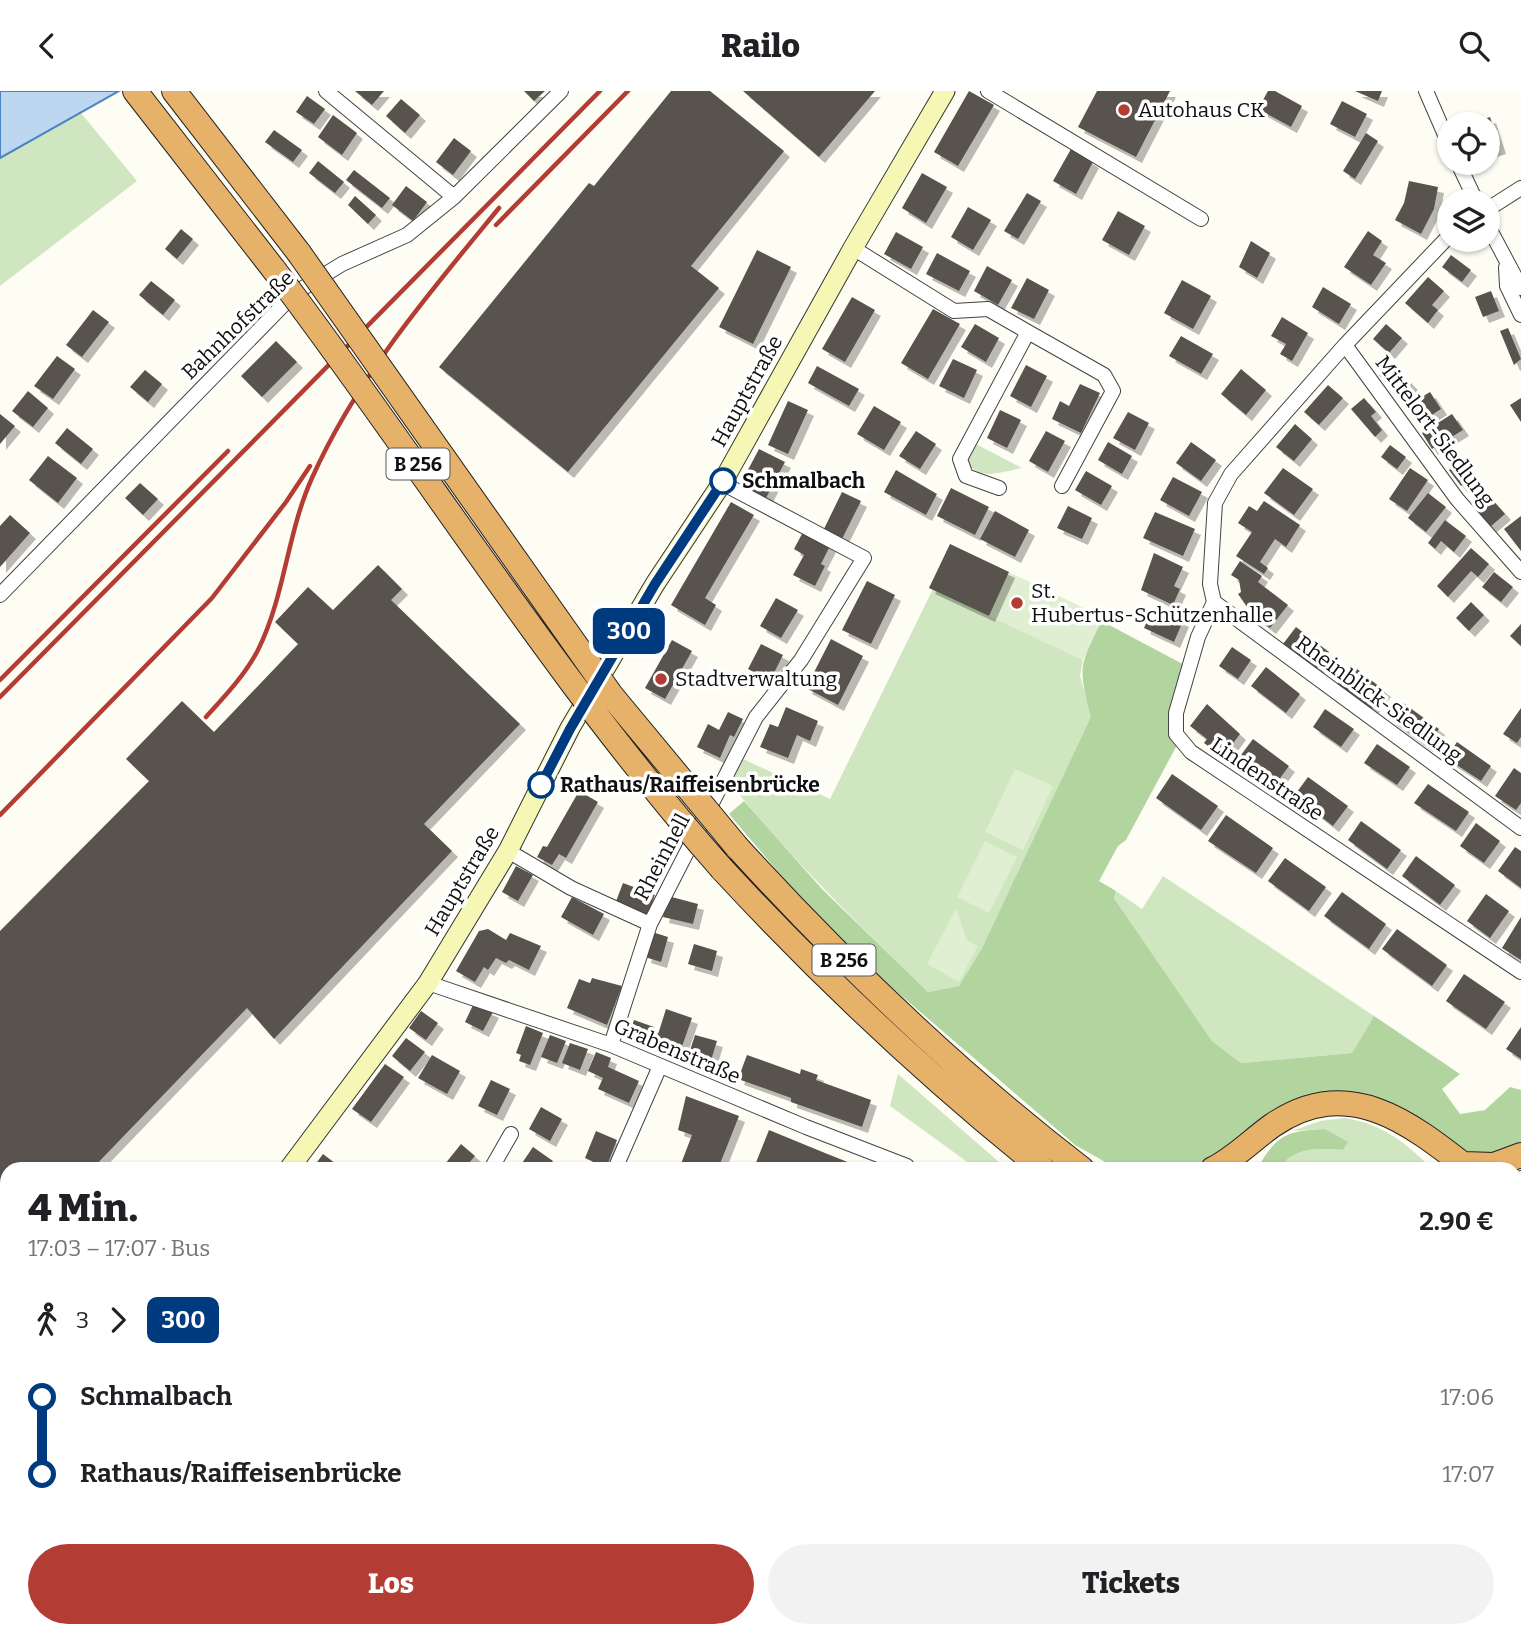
<!DOCTYPE html>
<html lang="de">
<meta charset="utf-8">
<style>
body{margin:0;font-family:Bitter,serif;background:#f2f2f2;color:#202124;height:100vh;display:flex;flex-direction:column;font-size:26px;white-space:nowrap}
*{box-sizing:border-box;margin:0}
p{font-size:23px;color:#757577}
.icon{flex:none;width:38px;height:38px;fill:none;stroke:currentColor;stroke-width:2;stroke-linecap:round;stroke-linejoin:round}
.map{position:relative;flex:1;overflow:hidden}
.side{position:absolute;left:0px;top:1071px;width:1522px;height:476px;display:flex;flex-direction:column;background:#fff;border-radius:21px 21px 0 0;box-shadow:0 2px 5px #0004}
.side>*{flex:none}
.badge{padding:0 14px;border-radius:10px;font-size:24px;line-height:46px}
.fabs{position:absolute;left:1437px;top:21px;display:grid;gap:14px}
.fabs a{display:grid;place-items:center;width:63px;height:63px;border-radius:50%;background:#fff;box-shadow:0 2px 5px #0004;font-size:35px}
.map>.badge{position:absolute;translate:-50% -50%;box-shadow:0 0 0 4px #fff}
.legs{display:flex;align-items:center;gap:10px;height:77px;padding:0 28px;font-size:23px}
.legs p{margin-inline-start:auto}
.headline{display:flex;align-items:center;justify-content:space-between;height:119px;padding:0 28px}
h1{font-size:38px;font-weight:800;line-height:52px}
.button{display:flex;gap:14px;margin-top:auto;padding:14px 28px}
.button a{flex:1;height:80px;border-radius:42px;background:#b33d34;color:#fff;font-size:28px;font-weight:800;line-height:80px;text-align:center}
.button a+a{background:#f2f2f2;color:#202124}
ul{padding:0 28px;list-style:none}
li{display:flex;align-items:center;gap:24px;height:77px;font-size:26px}
li i{display:grid;place-items:center;width:10px;height:100%;margin:0 9px;background:currentColor}
li i::after{content:'';width:18px;height:18px;margin:-9px;border:5px solid;border-radius:50%;background:#fff}
li p{margin-inline-start:auto}
li:first-child i{background:linear-gradient(#0000 50%,currentColor 0)}
li:last-child i{background:linear-gradient(currentColor 50%,#0000 0)}
header{display:flex;justify-content:space-between;align-items:center;height:91px;padding:0 28px;background:#fff;font-size:32px;font-weight:800}
.map>svg:first-child{display:block}
</style>
<header><svg class="icon" aria-label="back" viewBox="0 0 24 24"><path d="M15 5l-7 7 7 7"/></svg>Railo<svg class="icon" aria-label="search" viewBox="0 0 24 24"><circle cx="10" cy="10" r="6"/><path d="M15 15l6 6"/></svg></header>
<div class="map">
<svg width="1521" height="1547" viewBox="0 0 1521 1547">
<defs>
<filter id="shadow"><feDropShadow dx="6" dy="6" stdDeviation="0" flood-color="#0004"/></filter>
</defs>
<rect width="100%" height="100%" fill="#fefdf4"/>
<!-- green -->
<path fill="#cfe6c0" d="M81,22L137,90L0,195V67Z
M974,352L1022,377C1001,381 980,391 966,370Z
M933,498L1083,569L1080,585L1092,626L982,857L959,895L928,901C854,829 782,759 719,678L730,662L830,708Z
M1163,785L1374,925L1352,962L1241,972L1212,950L1114,807L1116,800L1142,818Z
M898,983L1007,1078H977L890,1015Z
M1344,1027C1383,1033 1405,1051 1432,1078H1278C1295,1056 1317,1057 1343,1059L1326,1038L1292,1040L1320,1030Z"/>
<!-- forest -->
<path fill="#b2d5a0" d="M1103,526L1111,535L1194,579L1176,656L1126,749L1118,755L1099,790L1116,800L1114,807L1212,950L1241,972L1352,962L1374,925L1460,983L1442,998L1460,1023L1485,1019L1510,996L1521,999V1051L1517,1055L1480,1069L1345,1007L1188,1078H1127L1107,1072L1075,1054L889,894L806,814L729,723L744,710L822,798L928,901L959,895L982,857L1091,626C1077,573 1080,575 1103,526Z
M1325,1038L1348,1051L1343,1059C1317,1057 1295,1056 1278,1078H1257C1277,1043 1287,1040 1325,1038Z
M1521,1107V1302L1516,1317V1115Z"/>
<!-- pitch -->
<path fill="#e0eed1" d="M950,453L1103,526L1083,569L929,497Z
M1015,678L1053,695L1023,759L985,741Z
M985,750L1017,766L989,822L957,806Z
M956,817L967,849L978,855L959,891L927,873Z"/>
<!-- water -->
<path fill="#bdd7f1" stroke="#4b84c1" stroke-width="2" d="M0,0H119L0,67Z"/>
<!-- building -->
<path fill="#58524d" filter="url(#shadow)" d="M355,0H384L372,14Z
M524,0H545L534,10Z
M671,0H710L784,60L691,175L719,197L568,381L439,276L589,92L594,95Z
M743,0H875L819,66Z
M969,0L994,14L958,75L934,61Z
M1097,0H1170L1136,66L1078,36Z
M1268,0H1275L1302,15L1291,36L1258,18Z
M1355,0H1382L1378,10Z
M307,5L325,18L314,33L296,21Z
M401,8L420,24L405,42L386,25Z
M1342,10L1367,23L1355,46L1330,33Z
M333,24L357,42L342,64L318,46Z
M1490,26L1500,57L1488,61V33H1471Z
M274,39L302,59L293,71L265,51Z
M1366,42L1378,50L1355,88L1343,80Z
M454,47L471,60L453,84L436,71Z
M1071,58L1093,71L1076,103L1053,90Z
M318,70L344,91L335,102L309,82Z
M354,79L390,107L382,117L346,89Z
M922,82L947,96L926,132L902,117Z
M1409,90L1438,96L1434,118L1421,143L1395,129L1404,112Z
M406,95L427,111L413,130L392,114Z
M1027,102L1041,110L1018,148L1004,140Z
M355,105L376,124L368,133L348,114Z
M968,116L991,129L973,159L951,146Z
M1118,120L1145,135L1129,164L1102,149Z
M181,138L193,148L177,168L165,158Z
M1368,140L1382,150L1373,164L1386,172L1371,194L1344,176Z
M896,141L923,156L911,178L884,163Z
M1251,150L1270,162L1257,187L1239,176Z
M757,159L791,176L753,253L719,236Z
M937,162L970,180L959,200L926,183Z
M1451,164L1471,179L1462,191L1442,176Z
M987,175L1012,189L998,214L974,200Z
M1428,186L1444,200L1432,214L1438,219L1428,232L1405,212Z
M1027,187L1049,199L1034,228L1011,217Z
M1182,189L1211,205L1193,238L1164,222Z
M151,190L175,209L163,224L139,204Z
M1323,196L1351,213L1339,233L1312,216Z
M1491,200L1499,220L1483,226L1475,206Z
M852,206L875,219L845,271L822,258Z
M933,218L960,233L928,288L901,272Z
M93,219L109,231L82,266L66,254Z
M1282,226L1308,242L1292,270L1280,263L1286,253L1271,245Z
M975,233L999,247L986,271L961,256Z
M1386,233L1402,247L1389,262L1373,248Z
M1508,237L1521,268L1514,274L1500,240Z
M1181,245L1213,263L1201,283L1169,265Z
M276,250L297,271L262,306L241,285Z
M57,265L75,278L53,308L34,295Z
M953,268L977,279L964,307L939,295Z
M1390,272L1412,293L1401,304L1379,284Z
M1026,274L1047,285L1031,316L1010,305Z
M817,275L859,298L849,315L808,292Z
M1241,278L1266,299L1246,324L1221,303Z
M145,279L162,293L148,311L130,296Z
M1080,293L1100,302L1081,342L1052,328L1060,310L1069,315Z
M1328,294L1343,307L1319,334L1304,321Z
M28,300L48,317L33,336L12,320Z
M1430,301L1441,318L1418,333L1407,315Z
M1364,307L1376,321L1371,325L1382,339L1375,346L1351,318Z
M1521,307V331L1510,314Z
M788,310L808,319L788,363L768,354Z
M874,315L901,331L884,359L857,343Z
M1000,319L1021,329L1007,357L987,347Z
M1128,321L1149,332L1135,359L1113,347Z
M0,323L15,335L0,353Z
M1452,323L1463,339L1432,358L1422,342Z
M1295,333L1312,348L1294,370L1276,356Z
M67,337L93,358L81,373L55,352Z
M916,340L936,353L920,378L899,365Z
M1046,340L1065,350L1048,381L1029,370Z
M1108,351L1132,365L1122,383L1098,369Z
M1191,351L1216,369L1201,390L1176,372Z
M1390,354L1406,366L1397,378L1381,366Z
M759,358L785,371L766,407L740,394Z
M48,365L77,387L58,412L29,389Z
M1461,369L1474,385L1461,395L1449,379Z
M1283,377L1313,398L1294,424L1264,402Z
M1410,377L1428,389L1407,420L1389,408Z
M896,379L937,403L926,424L884,401Z
M1086,380L1112,395L1101,414L1075,399Z
M1173,386L1202,401L1189,425L1160,409Z
M140,392L158,408L143,424L125,407Z
M951,397L989,416L975,444L937,425Z
M842,401L861,410L841,450L823,440Z
M1428,402L1446,416L1426,441L1408,427Z
M1489,405L1505,423L1490,436L1474,417Z
M1264,410L1300,434L1286,456L1275,448L1260,471L1268,477L1264,483L1236,465L1252,441L1238,432L1249,415L1257,420Z
M731,411L754,424L705,507L716,514L705,534L671,514Z
M1068,415L1092,427L1082,448L1057,437Z
M995,420L1029,439L1015,466L980,448Z
M1155,421L1195,438L1183,465L1143,447Z
M10,424L30,442L0,476V435Z
M1521,425V460L1504,438Z
M1445,429L1466,445L1454,461L1441,450L1435,458L1428,452Z
M803,441L830,455L821,473L825,475L815,495L793,484L804,464L794,458Z
M950,453L1009,481L989,525L929,497Z
M1471,457L1489,473L1478,486L1471,480L1448,506L1437,495Z
M1154,462L1183,476L1174,495L1180,498L1173,514L1141,499Z
M1240,470L1262,485L1258,491L1288,514L1270,537L1252,523L1238,503L1241,501L1239,489L1231,484Z
M378,474L402,498L391,509L520,633L424,733L452,760L274,948L247,917L92,1078H7V1299L0,1306V840L149,690L126,668L182,610L214,641L298,553L275,531L308,496L333,519Z
M1494,481L1513,496L1501,511L1482,496Z
M867,490L895,504L871,553L842,539Z
M776,507L798,519L781,547L760,535Z
M1471,511L1484,524L1469,540L1456,527Z
M1153,517L1183,530L1174,551L1144,537Z
M1521,533V555L1510,545Z
M1296,536L1329,561L1317,578L1283,553Z
M831,548L863,565L838,614L806,597Z
M672,549L692,560L665,608L645,597Z
M761,553L783,564L770,590L748,578Z
M1232,556L1251,569L1238,588L1219,575Z
M1352,574L1385,600L1369,621L1336,595Z
M1266,576L1300,603L1286,622L1251,595Z
M1402,611L1439,638L1427,655L1390,628Z
M1207,613L1240,643L1223,666L1204,652L1207,648L1190,635Z
M786,616L818,630L810,650L797,644L788,667L760,656L770,633L778,636Z
M1521,617V646L1517,652L1503,643Z
M1325,618L1354,638L1341,656L1313,636Z
M728,621L743,628L734,646L730,644L720,667L697,656L708,633L719,639Z
M1253,648L1289,675L1275,694L1238,668Z
M1457,651L1491,675L1481,690L1446,667Z
M1377,653L1410,676L1397,694L1364,672Z
M1514,677L1521,682V712L1516,719L1495,705Z
M1172,683L1218,715L1201,739L1156,707Z
M1308,686L1348,715L1333,735L1294,705Z
M1428,693L1469,721L1456,740L1414,712Z
M579,700L598,711L566,767L559,763L552,774L537,766L543,755L547,756Z
M1226,724L1273,757L1256,782L1208,750Z
M1361,730L1401,759L1387,778L1348,749Z
M1476,732L1500,750L1484,772L1460,755Z
M1515,756L1521,760V797L1498,780Z
M1416,765L1455,794L1440,814L1402,785Z
M1285,767L1326,796L1309,820L1268,790Z
M516,775L533,784L518,810L502,801Z
M623,792L655,804L647,824L615,813Z
M1342,801L1386,833L1369,858L1324,825Z
M1486,803L1509,820L1490,847L1467,830Z
M668,805L698,813L693,833L663,826Z
M572,806L604,823L593,844L561,826Z
M1521,826V869L1502,857Z
M488,838L506,849L510,842L541,855L529,879L509,869L506,872L496,867L488,879L484,876L475,891L456,880L479,840Z
M1397,838L1447,874L1432,895L1382,858Z
M652,841L668,846L661,871L645,866Z
M694,853L717,860L712,880L688,873Z
M1464,883L1505,911L1486,938L1446,910Z
M592,887L622,895L607,934L567,917L579,888L590,892Z
M474,912L493,921L483,940L465,931Z
M666,918L692,927L679,964L654,956Z
M421,920L438,932L426,949L409,937Z
M634,929L654,936L647,954L628,946Z
M526,935L543,942L530,974L519,970L521,964L516,962Z
M1521,936V968L1506,958Z
M550,944L566,950L557,972L541,966Z
M695,944L717,950L709,976L687,969Z
M406,947L425,961L410,980L392,965Z
M570,952L588,958L580,979L562,972Z
M596,961L611,967L608,976L639,990L629,1012L598,998L603,987L588,980Z
M432,964L460,980L447,1003L418,987Z
M747,964L800,983L801,978L818,984L816,989L871,1009L862,1036L791,1011V1007L738,988Z
M385,973L404,986L371,1031L352,1018Z
M491,989L510,998L497,1024L478,1015Z
M686,1005L739,1025L718,1078H679L692,1044L678,1039Z
M541,1016L562,1028L550,1050L529,1038Z
M769,1039L825,1062L865,1078H764L755,1074Z
M596,1040L617,1049L608,1072L604,1071L602,1075L585,1067Z
M461,1053L475,1065L464,1078H441Z
M533,1056L553,1070L547,1078H518Z
M323,1063L340,1076L339,1078H312Z
M0,1472L7,1483V1540H15L4,1547H0Z
M39,1540H65L69,1547H41L37,1541Z
M228,1540H233L244,1547H224Z
M339,1540H364L360,1547H350Z
M547,1540H576V1547H547Z
M644,1540H671V1547H644Z
M743,1540H770V1547H744Z
M833,1540H854L855,1547H834Z
M875,1540H899L902,1547H878Z
M1029,1540H1050L1054,1547H1017Z
M1154,1540H1200V1547H1154Z"/>
<g fill="none" stroke-linecap="round" stroke-linejoin="round">
<!-- street casing -->
<g stroke="#434343" stroke-width="16">
<path id="street" d="M326,0L454,106
M988,0L1201,128
M1426,0L1449,53
M1458,72L1476,110
M1488,118L1521,97
M1488,135L1521,197
M1449,145L1345,254L1231,383L1215,412L1210,493L1214,511L1198,546L1176,622V643L1191,661L1521,881
M853,157L954,220L988,218L1028,241L960,368L966,385L999,397
M1506,176L1507,195L1521,224
M1028,241L1104,284L1113,300L1062,395
M1345,254L1457,408L1521,481
M0,504L295,202L342,173L407,144L454,106L561,0
M1214,511L1521,737
M508,760L571,797L650,833
M428,892L611,954L806,1036L907,1075
M611,954L650,833L756,626L801,569L864,467L722,392
M491,1078L511,1043
M615,1078L660,975
M1516,1095L1521,1087
M1516,1429L1521,1431
M194,1547L199,1540
M389,1547L393,1540
M620,1547L621,1540"/>
</g>
<!-- secondary casing -->
<g stroke="#323232" stroke-width="21">
<path id="secondary" d="M289,1078L428,892L508,760L570,637L655,493L722,392L853,157L945,0
M0,1358L7,1352
M0,1387L7,1397
M105,1540L110,1547
M950,1547L962,1540"/>
</g>
<!-- highway casing -->
<g stroke="#212121" stroke-width="26">
<path id="highway" d="M135,0L275,180
M174,0L299,162
M737,756C844,873 957,982 1082,1078
M722,778C822,886 928,986 1043,1078
M1463,1073L1494,1074L1521,1064
M1213,1078C1235,1067 1253,1048 1273,1034C1348,983 1409,1031 1469,1078
M1516,1352L1521,1355
M1516,1378L1521,1381"/>
</g>
<!-- street -->
<use href="#street" stroke="#fff" stroke-width="14"/>
<!-- secondary -->
<use href="#secondary" stroke="#f7f7b5" stroke-width="19"/>
<!-- highway -->
<use href="#highway" stroke="#e6b169" stroke-width="24"/>
<!-- rail -->
<path stroke="#b33d34" stroke-width="4.5" d="M496,134L628,0
M0,589L228,360
M0,606L600,0
M206,626C225,605 245,584 258,559C285,505 287,442 312,387C357,286 430,201 499,117
M0,724L212,507L286,411L310,375"/>
<!-- highway-bridge casing -->
<g stroke="#212121" stroke-width="26" stroke-linecap="butt">
<path id="highway-bridge" d="M299,162L611,604L737,756
M275,180C425,378 557,591 722,778"/>
</g>
<!-- highway-bridge -->
<use href="#highway-bridge" stroke="#e6b169" stroke-width="24"/>
</g>
<g fill="none" stroke-linecap="round" stroke-linejoin="round">
<!-- line-1 casing -->
<g stroke="#fff" stroke-width="16">
<path id="line-1" d="M541,694L570,638L655,493L723,390"/>
</g>
<!-- line-1 -->
<use href="#line-1" stroke="#003b80" stroke-width="10"/>
</g>
<!-- markers -->
<g fill="#b33d34" stroke="#fff" stroke-width="2.5">
<circle cx="1124" cy="19" r="7"/>
<circle cx="1017" cy="512" r="7"/>
<circle cx="661" cy="588" r="7"/>
</g>
<g fill="#fff" stroke="#003b80" stroke-width="3.5">
<circle cx="723" cy="390" r="12"/>
<circle cx="541" cy="694" r="12"/>
</g>
<g text-anchor="middle" dominant-baseline="central" stroke-width="7" stroke-linejoin="round" paint-order="stroke">
<!-- shield labels -->
<g fill="#fff" stroke="#585858" stroke-width="2">
<rect x="386.5" y="357.5" width="63" height="31" rx="5"/>
<rect x="812.5" y="853.5" width="63" height="31" rx="5"/>
</g>
<g font-size="19" font-weight="bold" fill="#101010">
<text x="418" y="373">B 256</text>
<text x="844" y="869">B 256</text>
</g>
<!-- poi labels -->
<g font-size="21" fill="#101010" stroke="#fff" text-anchor="start">
<text x="1138" y="19">Autohaus CK</text>
<text x="1031" y="500">St.<tspan x="1031" dy="24">Hubertus-Schützenhalle</tspan></text>
<text x="675" y="588">Stadtverwaltung</text>
</g>
<!-- street labels -->
<g font-size="21" fill="#101010" stroke="#fff">
<text transform="translate(238 234) rotate(-44)">Bahnhofstraße</text>
<text transform="translate(747 300) rotate(-61)">Hauptstraße</text>
<text transform="translate(1435 340) rotate(53)">Mittelort-Siedlung</text>
<text transform="translate(1379 608) rotate(36)">Rheinblick-Siedlung</text>
<text transform="translate(1267 688) rotate(34)">Lindenstraße</text>
<text transform="translate(662 766) rotate(-62)">Rheinhell</text>
<text transform="translate(462 790) rotate(-59)">Hauptstraße</text>
<text transform="translate(677 960) rotate(23)">Grabenstraße</text>
</g>
<!-- stop labels -->
<g font-size="21" font-weight="bold" fill="#101010" stroke="#fff" text-anchor="start">
<text x="742" y="390">Schmalbach</text>
<text x="560" y="694">Rathaus/Raiffeisenbrücke</text>
</g>
</g>
</svg>
<div class="fabs">
<a><svg class="icon" aria-label="locate" viewBox="0 0 24 24"><circle cx="12" cy="12" r="6"/><path d="M12 2v4M12 18v4M2 12h4M18 12h4"/></svg></a>
<a><svg class="icon" aria-label="layers" viewBox="0 0 24 24"><path d="M12 4l9 5-9 5-9-5zM3 14l9 5 9-5"/></svg></a>
</div>
<b class="badge" style="left:629px;top:540px;background:#003b80;color:#fff">300</b>
<section class="side">
<div class="headline"><div><h1>4 Min.</h1><p>17:03 – 17:07 · Bus</p></div><b>2.90 €</b></div>
<div class="legs"><svg class="icon" aria-label="walk" viewBox="0 0 24 24"><circle cx="13" cy="4" r="2"/><path d="M13 8l-2 6 4 7M11 14l-3 7M7 12l3-4h3l4 4"/></svg>3<svg class="icon" aria-label="forward" viewBox="0 0 24 24"><path d="M9 5l7 7-7 7"/></svg><b class="badge" style="background:#003b80;color:#fff">300</b></div>
<ul>
<li><i style="color:#003b80"></i><b>Schmalbach</b><p>17:06</p></li>
<li><i style="color:#003b80"></i><b>Rathaus/Raiffeisenbrücke</b><p>17:07</p></li>
</ul>
<div class="button"><a>Los</a><a>Tickets</a></div>
</section>
</div>
